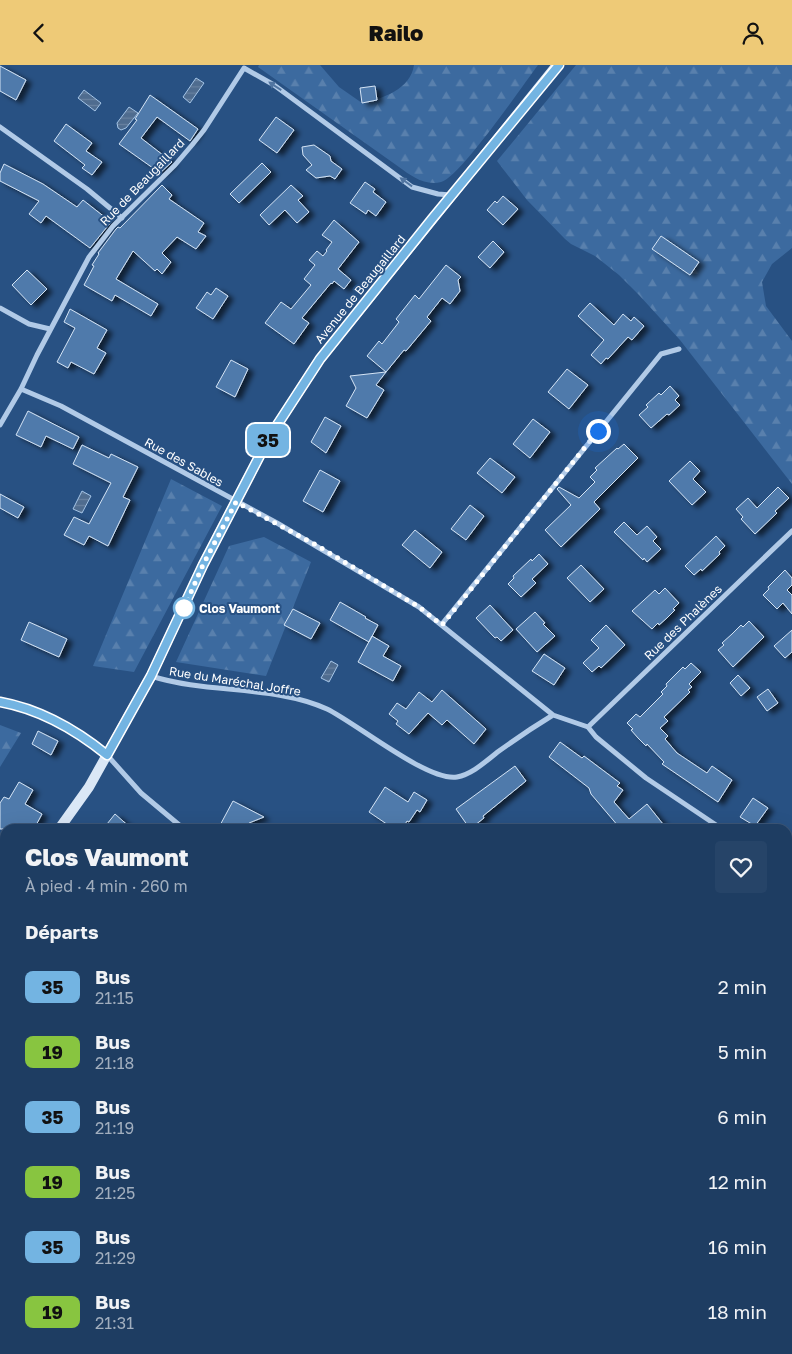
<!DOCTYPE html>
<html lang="fr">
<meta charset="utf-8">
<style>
body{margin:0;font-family:"Golos Text",sans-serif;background:#264468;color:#f1f3f6;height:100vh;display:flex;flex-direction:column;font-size:19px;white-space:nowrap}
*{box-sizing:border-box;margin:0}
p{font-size:16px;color:#a1aebe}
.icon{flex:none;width:28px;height:28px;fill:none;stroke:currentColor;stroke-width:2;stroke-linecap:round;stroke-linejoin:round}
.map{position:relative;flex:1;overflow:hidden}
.panel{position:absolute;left:0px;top:759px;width:792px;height:531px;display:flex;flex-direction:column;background:#1e3d62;border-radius:15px 15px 0 0;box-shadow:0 5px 20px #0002,0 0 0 1px #3c5677}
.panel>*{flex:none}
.badge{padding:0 10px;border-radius:8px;font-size:18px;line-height:32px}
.you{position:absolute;width:25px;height:25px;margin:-12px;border:4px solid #fff;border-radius:50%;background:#1a73e8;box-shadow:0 0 0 8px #1a73e833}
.map>.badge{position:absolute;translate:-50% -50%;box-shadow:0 0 0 2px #fff}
h2{padding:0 25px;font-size:19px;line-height:45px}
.round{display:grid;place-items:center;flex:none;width:52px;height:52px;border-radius:5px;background:#264468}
.head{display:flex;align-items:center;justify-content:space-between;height:85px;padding:0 25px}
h1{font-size:24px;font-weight:800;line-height:38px}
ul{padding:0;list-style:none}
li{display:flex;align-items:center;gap:15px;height:65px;padding:0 25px}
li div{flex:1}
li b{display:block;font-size:19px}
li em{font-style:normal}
li .badge{min-width:55px;font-weight:700;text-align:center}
header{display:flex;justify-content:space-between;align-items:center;height:65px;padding:0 25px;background:#eeca77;color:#111;font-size:22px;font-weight:800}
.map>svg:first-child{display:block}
</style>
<header><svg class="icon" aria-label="back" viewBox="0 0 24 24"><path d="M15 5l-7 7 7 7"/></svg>Railo<svg class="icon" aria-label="person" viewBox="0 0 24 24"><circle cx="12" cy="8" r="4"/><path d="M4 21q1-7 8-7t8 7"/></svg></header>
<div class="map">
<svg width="792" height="1289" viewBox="0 0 792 1289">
<defs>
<pattern id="forest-firs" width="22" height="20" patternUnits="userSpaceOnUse" patternTransform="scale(1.25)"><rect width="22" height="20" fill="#3c6a9f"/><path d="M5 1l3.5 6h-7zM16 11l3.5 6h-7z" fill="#5980ad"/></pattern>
<pattern id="water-rules" width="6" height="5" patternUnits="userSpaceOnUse" patternTransform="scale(1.25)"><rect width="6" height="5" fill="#4f6c8f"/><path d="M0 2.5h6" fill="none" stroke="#6982a0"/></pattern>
<filter id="shadow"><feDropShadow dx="5.5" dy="3" stdDeviation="2.5" flood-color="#0009"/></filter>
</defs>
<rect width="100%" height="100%" fill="#285183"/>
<!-- forest -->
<path fill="url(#forest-firs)" d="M259,0H320L339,22L362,38C382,34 411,24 414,0H538C523,20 460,112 441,117C425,121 411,111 399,102L258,2Z
M576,0H792V183L772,199L762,217L766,241L792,276V419L680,275L639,230L619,210L595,191L571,179L565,174L527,135L497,96Z
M171,414L222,441L134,607L93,601Z
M264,472L311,497L266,611L176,597L229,481Z
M0,660L21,668L0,702Z"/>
<!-- water -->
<path fill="url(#water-rules)" stroke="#a5c5e7" d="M196,13L204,18L190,38L183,32Z
M84,25L101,38L95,46L78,33Z
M129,42L138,48L126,63L121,65L118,63L117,58Z
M82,426L91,431L82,448L73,444Z
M331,596L338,600L329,617L321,613Z"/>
<!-- building -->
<path fill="#507aab" stroke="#d4e4f5" filter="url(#shadow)" d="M0,1L26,15L16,35L0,26Z
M375,21L377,35L362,38L360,23Z
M150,30L198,64L190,76L157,52L141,73L172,97L160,108L119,79L137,55L135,54Z
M276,52L294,65L277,88L259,75Z
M66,59L92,78L86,86L102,97L92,110L82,103L85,100L54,76Z
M314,80L330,91L331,96L342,104L335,114L330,111L316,113L306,105L312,100L303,90L302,82Z
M262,98L271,107L239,138L230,129Z
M4,99L43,119L77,142L83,135L111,157L90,183L46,151L41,158L29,149L39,136L0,116V108Z
M365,117L375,124L373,127L386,137L376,151L368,145L366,149L350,138Z
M162,120L172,130L169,134L204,158L198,167L206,171L196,184L177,172L162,188L171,197L162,209L157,204L155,206L133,186L116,214L158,239L151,251L115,230L112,236L84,220L94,201L92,200L99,189L98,188L116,164L118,162L120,163Z
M291,120L303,131L298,135L309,147L297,158L285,145L269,160L260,150Z
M503,131L518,144L503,160L487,145L495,136L497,138Z
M334,155L359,177L338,204L351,215L344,224L334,216L332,219L331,218L302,253L309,258L294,279L265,258L281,237L291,244L311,220L304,214L315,200L309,195L317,186L323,191L327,186L326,185L332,177L322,170Z
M661,171L699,197L690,210L652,184Z
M493,176L504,187L490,203L478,192Z
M446,200L461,212L458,215L460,226L450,239L442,233L427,252L431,256L406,286L404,285L386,307L367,291L379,276L382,279L399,257L396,254L415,230L419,234Z
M27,205L47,224L31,240L12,220Z
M216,223L228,231L213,254L196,243L207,227L211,230Z
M590,238L614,260L623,249L631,256L634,252L644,261L632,275L628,272L608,294L606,293L601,299L591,290L604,275L578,251Z
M70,244L107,265L97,283L106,288L94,309L71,297L68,303L57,297L75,263L64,257Z
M231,295L248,304L235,332L216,322Z
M567,304L588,320L569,344L548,327Z
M386,307L376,320L384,325L367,353L346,341L356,323L350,311Z
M670,321L679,331L675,335L680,340L669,350L667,349L651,363L639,350L648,342L646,340L659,328L661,330Z
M28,346L79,372L73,384L46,371L41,382L16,370Z
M325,352L341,361L326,388L311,377Z
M533,354L550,367L530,393L513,379Z
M624,379L638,393L594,437L600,444L561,482L545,465L571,440L557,424L559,422L579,433L595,417L590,412L597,405L595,403L617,383L618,384Z
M82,380L109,393L111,389L138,402L123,432L130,435L108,481L89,471L84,480L64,470L74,452L89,459L111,418L73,399Z
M490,393L515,412L502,428L477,408Z
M690,396L700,406L693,414L706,427L692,440L669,416Z
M320,405L340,416L323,447L303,436Z
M778,422L789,433L775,446L777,448L755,469L741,454L743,452L736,444L748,433L757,443Z
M0,429L24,442L18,453L0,443Z
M470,440L484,451L466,475L451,464Z
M624,457L637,470L647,461L657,472L653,476L661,484L647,497L644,493L643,495L614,467Z
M415,465L442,487L430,503L402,480Z
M716,471L725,481L719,487L720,489L702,506L701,504L694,510L685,501Z
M539,489L548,499L532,514L536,518L521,532L508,519L514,513L513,511L531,494L532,496Z
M581,500L604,524L590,537L567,513Z
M785,505L792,513V520L787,525L792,530V549L783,538L777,544L763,530L769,524L768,522Z
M665,523L679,538L673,544L675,545L667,553L659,560L658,558L652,564L632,546L655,525L659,529Z
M340,537L366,552L365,553L378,560L369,577L330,555Z
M490,540L513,565L501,576L497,572L495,573L476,553Z
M293,544L320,558L311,574L284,560Z
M535,547L545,558L543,559L555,571L537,587L516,564Z
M749,556L764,572L733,602L718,585L724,580L722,578L732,569L741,560L743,562Z
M29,557L67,574L59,592L21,575Z
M606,560L625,580L601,603L599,601L592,607L583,598L599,583L591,575Z
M792,565V587L785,593L774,581Z
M372,571L389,581L383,591L401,601L393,616L358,597Z
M544,589L565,603L554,620L532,606Z
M691,598L701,607L689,619L692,622L688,625L690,627L664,652L668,656L660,663L668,671L665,674L677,688L707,708L712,701L732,715L718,737L662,699L664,697L647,679L646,681L638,673L631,665L633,664L627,658L636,649L640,652L663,629L661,627L667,621L666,619L683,602L685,604Z
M738,610L750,623L741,631L730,618Z
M768,624L778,638L767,646L757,632Z
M442,625L486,664L474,679L447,655L442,660L428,648L409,669L396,659L398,656L389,649L397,638L406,644L419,627L432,637Z
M38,666L58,676L51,690L32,679Z
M560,677L582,693L584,691L620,718L617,721L623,725L614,737L629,754L647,739L667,764H617L619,762L591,729L589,723L549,692Z
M515,701L526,716L483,751L484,753L470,764L456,744Z
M19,717L33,725L25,739L42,749L34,764H0V738L4,732L9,734Z
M385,722L408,737L414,727L427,735L420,747L417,745L409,757L407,756L402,764H394L369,747Z
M753,733L768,743L755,761L740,752Z
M233,736L264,752L249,758L246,764H218Z
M115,749L132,764H103Z"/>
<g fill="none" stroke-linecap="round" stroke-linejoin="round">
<!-- service -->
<path stroke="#b1cae7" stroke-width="4" d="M788,833L792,839"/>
<!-- minor -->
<path stroke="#b1cae7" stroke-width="5" d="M0,62L87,124L122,153
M0,243L29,259L50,264
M21,324L61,341L277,458L419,542L553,650
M0,360L21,324L37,290L89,192L113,161L175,100L192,80L204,65L244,3L274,20L412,122L438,129L451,130
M442,559L661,289L679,284
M151,611C207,629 275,620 327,644C356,658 428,717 457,712C473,709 487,695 499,686C517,673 535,661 553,650L588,662L596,672L646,713L722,764
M0,637L28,643L92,678L107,690L141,728L184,764
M588,662L792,466
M788,782L792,779
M0,1001L5,995
M788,1127L792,1123
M0,1274L5,1271
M203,1285L205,1289
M740,1285L744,1289"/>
<!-- secondary -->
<path stroke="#dae7f6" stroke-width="10" d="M59,764L89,722L151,611L203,500L270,371L320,294L557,0
M0,831L5,827"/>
</g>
<!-- one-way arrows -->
<defs><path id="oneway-solid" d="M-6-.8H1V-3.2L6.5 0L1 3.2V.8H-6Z" transform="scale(1.25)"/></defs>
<g fill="#5175a1">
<use href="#oneway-solid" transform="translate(275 21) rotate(-147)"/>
<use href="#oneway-solid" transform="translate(406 117) rotate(-144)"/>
</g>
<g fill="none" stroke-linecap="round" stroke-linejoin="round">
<!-- line casing -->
<g stroke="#fff" stroke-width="11">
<path id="line" d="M0,637C39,644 76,665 107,690L151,611L203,500L270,371L320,294L432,154L559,0"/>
</g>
<!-- line -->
<use href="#line" stroke="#73b4e2" stroke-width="8"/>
<!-- walk -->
<path stroke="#fff" stroke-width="5" stroke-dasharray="0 9" d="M184,543L203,500L236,437L318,481L419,542L442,560L598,366"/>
</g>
<!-- markers -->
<circle fill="#fff" stroke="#73b4e2" stroke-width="2.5" cx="184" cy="543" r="10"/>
<g text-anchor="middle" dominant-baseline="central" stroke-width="4" stroke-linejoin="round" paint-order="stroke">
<!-- street labels -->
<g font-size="12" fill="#fff" stroke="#285183">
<text transform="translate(142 117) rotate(-46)">Rue de Beaugaillard</text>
<text transform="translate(360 224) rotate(-51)">Avenue de Beaugaillard</text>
<text transform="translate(184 397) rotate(29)">Rue des Sables</text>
<text transform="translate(683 557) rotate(-44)">Rue des Phalènes</text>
<text transform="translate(235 616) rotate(9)">Rue du Maréchal Joffre</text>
</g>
<!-- stop labels -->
<g font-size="12" font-weight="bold" fill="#fff" stroke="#285183" text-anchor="start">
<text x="199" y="543">Clos Vaumont</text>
</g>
</g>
</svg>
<div class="you" style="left:598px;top:366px"></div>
<b class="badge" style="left:268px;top:375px;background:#73b4e2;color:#111">35</b>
<section class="panel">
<div class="head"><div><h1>Clos Vaumont</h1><p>À pied · 4 min · 260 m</p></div><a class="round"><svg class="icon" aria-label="heart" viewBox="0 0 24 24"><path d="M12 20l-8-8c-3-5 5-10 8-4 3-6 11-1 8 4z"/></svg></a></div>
<h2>Départs</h2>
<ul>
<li><span class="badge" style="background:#73b4e2;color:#111">35</span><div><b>Bus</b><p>21:15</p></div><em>2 min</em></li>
<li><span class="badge" style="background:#88c540;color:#111">19</span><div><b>Bus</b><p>21:18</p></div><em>5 min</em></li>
<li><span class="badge" style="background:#73b4e2;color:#111">35</span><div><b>Bus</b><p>21:19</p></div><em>6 min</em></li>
<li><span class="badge" style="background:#88c540;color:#111">19</span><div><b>Bus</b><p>21:25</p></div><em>12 min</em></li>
<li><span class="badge" style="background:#73b4e2;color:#111">35</span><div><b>Bus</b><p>21:29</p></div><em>16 min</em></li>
<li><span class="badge" style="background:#88c540;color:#111">19</span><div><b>Bus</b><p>21:31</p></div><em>18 min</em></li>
</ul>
</section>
</div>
